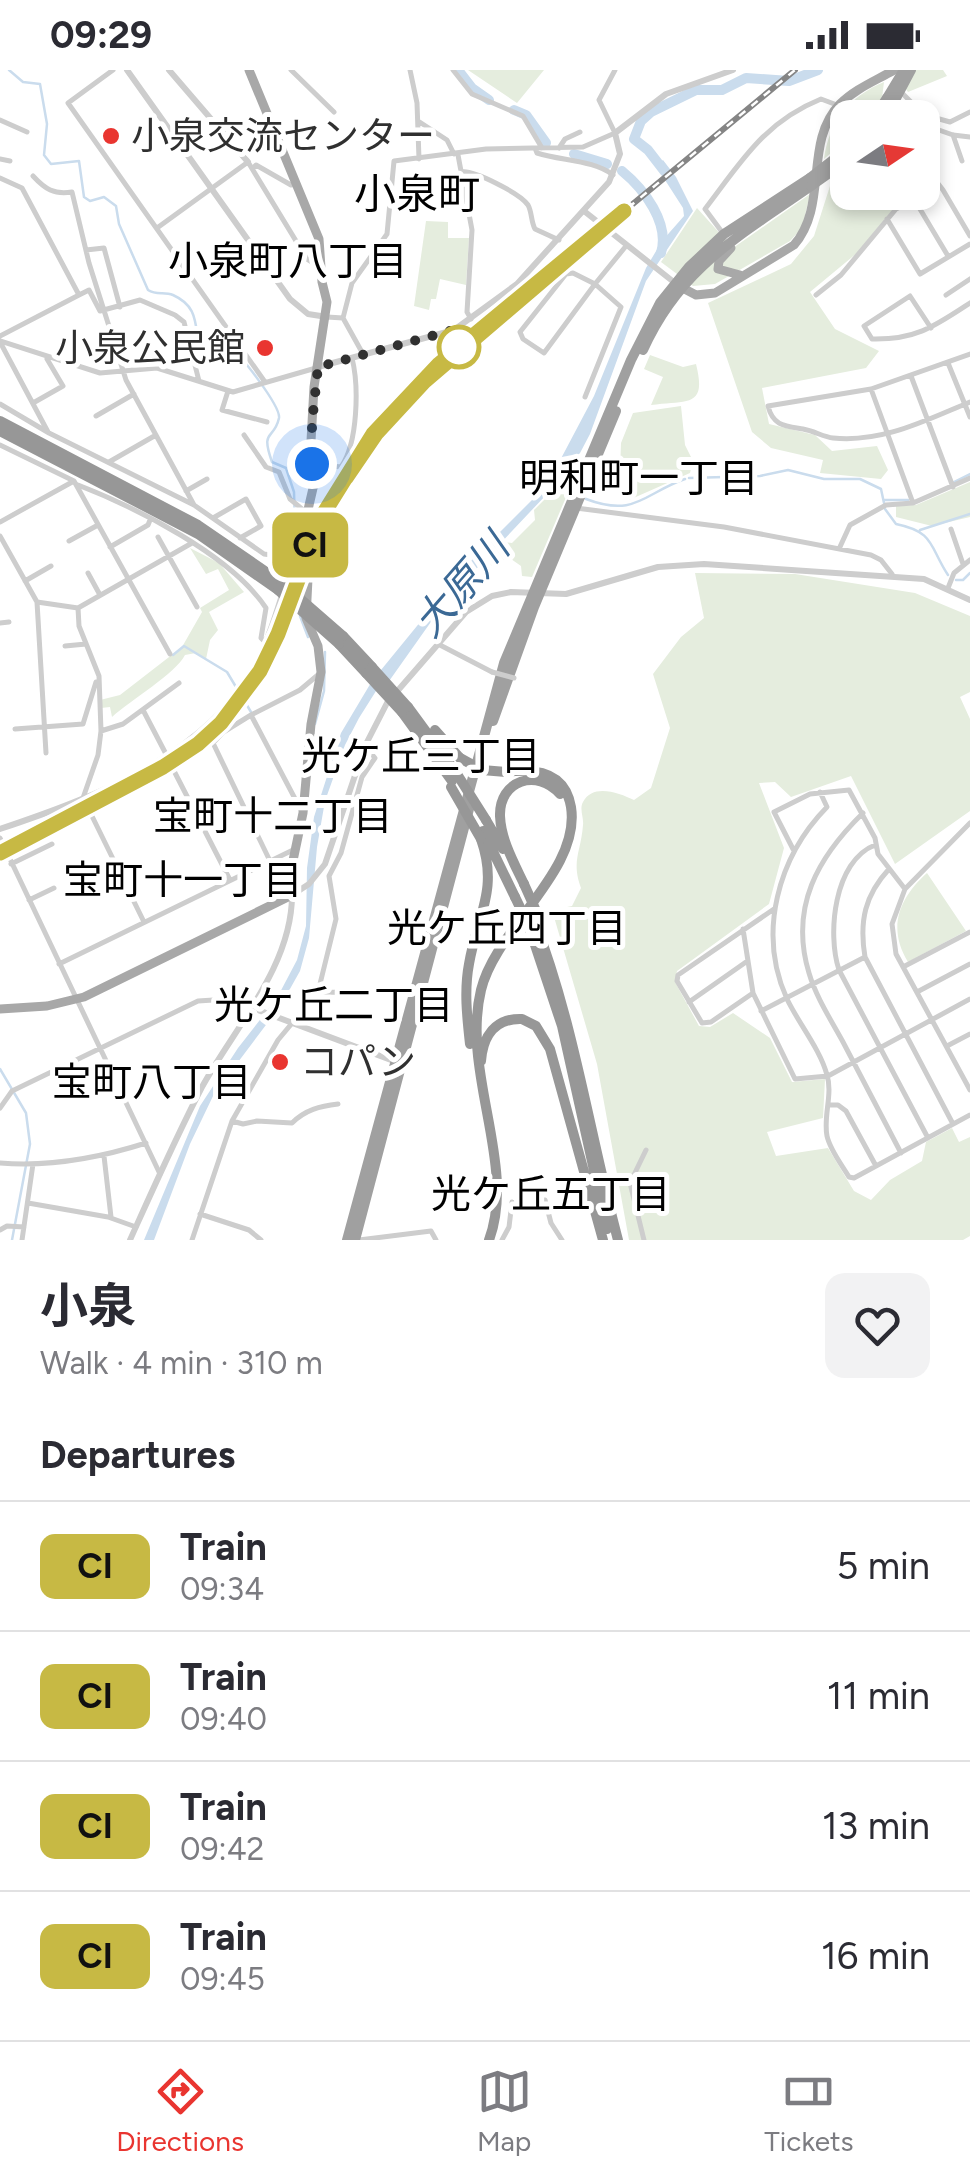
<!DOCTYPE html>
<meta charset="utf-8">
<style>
body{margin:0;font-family:Figtree,"Noto Sans JP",sans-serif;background:#f2f2f3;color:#2b2b33;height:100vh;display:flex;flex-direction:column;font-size:38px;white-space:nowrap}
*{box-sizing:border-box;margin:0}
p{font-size:32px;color:#7c7c81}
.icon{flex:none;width:55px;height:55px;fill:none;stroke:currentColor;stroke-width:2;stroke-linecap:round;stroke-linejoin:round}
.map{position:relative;height:1170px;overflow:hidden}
.panel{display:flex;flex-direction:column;background:#fff;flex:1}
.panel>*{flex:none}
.badge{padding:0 20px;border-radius:15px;font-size:35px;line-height:65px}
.needle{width:65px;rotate:77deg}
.buttons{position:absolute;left:830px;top:30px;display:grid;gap:20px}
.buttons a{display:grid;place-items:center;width:110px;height:110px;border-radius:20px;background:#fff;box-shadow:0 5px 15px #0003;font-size:50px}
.you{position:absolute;width:50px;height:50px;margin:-25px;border:8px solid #fff;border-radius:50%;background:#1a73e8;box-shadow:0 0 0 15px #1a73e833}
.map>.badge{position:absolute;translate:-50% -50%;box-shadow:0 0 0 5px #fff}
h2{padding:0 40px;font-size:38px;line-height:90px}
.round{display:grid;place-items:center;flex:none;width:105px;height:105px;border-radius:20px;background:#f2f2f3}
.overview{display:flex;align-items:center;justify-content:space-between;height:170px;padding:0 40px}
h1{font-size:48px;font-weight:700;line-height:75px}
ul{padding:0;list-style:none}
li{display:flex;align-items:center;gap:30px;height:130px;padding:0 40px;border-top:2px solid #e1e1e2}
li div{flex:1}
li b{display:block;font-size:38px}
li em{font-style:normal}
li .badge{min-width:110px;font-weight:700;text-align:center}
.status{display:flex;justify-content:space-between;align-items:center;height:70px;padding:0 50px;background:#fff;direction:ltr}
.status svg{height:28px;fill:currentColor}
.dock{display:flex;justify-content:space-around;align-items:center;height:140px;border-top:2px solid #e1e1e2;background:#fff;font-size:28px;color:#7c7c81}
.dock a{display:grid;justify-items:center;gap:5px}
.dock .on{color:#e93530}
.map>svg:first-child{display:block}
</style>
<div class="status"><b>09:29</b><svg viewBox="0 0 49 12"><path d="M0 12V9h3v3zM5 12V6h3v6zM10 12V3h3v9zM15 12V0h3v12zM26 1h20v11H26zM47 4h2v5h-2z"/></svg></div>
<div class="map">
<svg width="970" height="1170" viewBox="0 0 970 1170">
<rect width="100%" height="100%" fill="#fff"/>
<!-- green -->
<path fill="#e5edde" d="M468,0H544L517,33Z
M904,0H943L947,6L908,22L896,5Z
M884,12L882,28L866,47L848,48L847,69L824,89C829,52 850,26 884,12Z
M847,100L848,122L889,123L894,138L857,183L810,222L835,259L879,281L866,298L762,318L769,354L815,365L832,381L877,376L888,400L881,409L820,403L823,390L771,378L752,362L708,233L791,194L814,166L830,116Z
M810,124L802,158L790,171L715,214L693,216L661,192L697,138L733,178Z
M426,151L448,152V168H469L466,215L440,209L436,229H431L429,240L414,236Z
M650,285L683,297L696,294C707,338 688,330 651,335L663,307L644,299Z
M681,336L685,375L693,391L690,403L629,430L636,409L620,402L621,373L633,343Z
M970,412V447L932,456L896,447V436L916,435Z
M557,423L567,425L532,507L522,506L521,496L511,489L498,491L486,499L482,496L503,472L512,473L535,450L534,440L548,426Z
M190,478L219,493L244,522L209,542L218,560L210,570L206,589L196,583L185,585C175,604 132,629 112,647L110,637L101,638L100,630L120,625L182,577L202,542L200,538L229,520L218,499L206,504Z
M695,503L795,504L915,523L970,546V622L960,627L970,649V741L895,794L851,706L791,727L775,712L759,713L784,778L769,834L677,901L675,912L699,956L710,957L733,943L770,968L792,1012L825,1009L823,1048L767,1062L776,1086L828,1078L854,1121L871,1130L890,1110L922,1091L926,1072L952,1058L959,1072L970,1067V1166L963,1170H629L597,994L552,840L572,836L581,818C571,791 581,782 583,755C584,748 579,739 583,732C593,713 619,723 634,730L651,718L670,658L653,604L681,567L704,548Z
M927,803L966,861L908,892C887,858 899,828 927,803Z"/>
<!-- water -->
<path fill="#cadced" d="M663,90L676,107L693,141L646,211L590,364L580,383L560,404L563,414L570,418L567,424L554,422L546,425L445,532L387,614L376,621L359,648L345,675L325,731L317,777L309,868L300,901L281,935L214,1024L190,1074L154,1170H144L200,1036L238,978L277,928L297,890L306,856L307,798L314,747L341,663L372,611L466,496L547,415L594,326L646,198L662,171L684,146L683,138L656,96Z"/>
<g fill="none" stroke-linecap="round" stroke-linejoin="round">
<!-- stream -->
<path stroke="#cadced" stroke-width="2.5" d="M9,0L23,12L40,14L47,54L44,85L51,94L79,91L84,127L90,131L104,127L116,136L119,154L148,220C157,226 164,221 173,225C195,235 195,249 198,269C208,275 218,272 229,277C240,283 281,337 279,348C274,371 260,358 272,392L286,398L294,422L295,459
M689,408L760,406L788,400L824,409H860L881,419L884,433
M954,412L970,404
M586,429C636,448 644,423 685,409
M885,430H908
M885,439L896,454C935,462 929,476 948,505
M920,460L970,444
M956,510H963L970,503
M303,524L304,502
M300,546L308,567
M173,585L184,576L227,602L251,642
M315,654L324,621L325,582
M313,677L317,690L328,696
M0,999L26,1043L30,1074L12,1170"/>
<!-- river -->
<path stroke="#cadced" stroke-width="10" d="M458,0L472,18L489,30
M514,40L526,45L546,73
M574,84L607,94
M622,101C644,119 670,153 661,183
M665,102L648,80L634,69L641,51L651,42L696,20H722L746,8L789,11L818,0"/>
<!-- minor -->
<path stroke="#cdcdcd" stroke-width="5" d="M113,0L68,33L265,312
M291,0L334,42
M410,0L417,33L419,89
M453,0L472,24L523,46L542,78
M901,22L911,32L918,48
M918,43L950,52L970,42
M0,50L27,62
M418,51L447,70L454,84
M922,54L953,65L970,67
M953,65L962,91
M535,78L537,83C562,91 594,90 613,105
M559,78L565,69L580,62
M458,85L472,160L467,242L471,249
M0,89L10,91
M922,93L943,120L970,166
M253,98L256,95L291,115L296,114
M462,102C473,100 520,123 528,135C532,142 531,152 535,159L559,170
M33,106C45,119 54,125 72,122L89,193L126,310L194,435
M0,108L22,118L79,225L0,266
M914,129L948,186
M887,149L920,204L970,174
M157,158L248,92L307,189L320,197
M722,162L705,139C741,92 764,52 821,29L837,35
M86,180L104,178L120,237
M79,225L89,220L100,241L140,230L175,245L184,252L199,311
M816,225L841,205L896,139L940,117
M946,225L970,209
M327,247L343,248L352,213L387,164L394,91L486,79L583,77L615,63L599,30L615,0
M343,248L363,284
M931,258L910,226L864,256L872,269C916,270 935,256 970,233
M0,271L100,303L157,298L233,322L316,298
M0,272L48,362
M970,284L871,319L768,336C773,356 785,356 803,359C814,361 824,367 833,368C883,373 926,350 970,332
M948,293L970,347
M911,306L953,417
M871,319L913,433L970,408
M228,321L222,340L267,352
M585,327L621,237L595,214L544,283L523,269L520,262L566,204L573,203L595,214L626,176
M33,333L63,316L47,289
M0,334L49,363L194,435L264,484C285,488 292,474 300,456
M96,346L134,324
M244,365L266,397L279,402L290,429L308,444
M0,375L74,411L170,584
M109,392L156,365
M312,394L341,397C358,373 359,316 352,288
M78,415C137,438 231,485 266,538L261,568L265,572
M186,421L207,409
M576,438L724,457L871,485L881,490L892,504
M213,448L246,429L261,456L240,468
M0,452L74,411
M951,459L963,494
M0,466L37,532L46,683
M158,467L197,537
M69,471L98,455
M110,477L148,455L150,450
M839,479L850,455L886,435L913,433
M88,503L100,525
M25,511L51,496
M948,518L954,503L970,490
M37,532L78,538
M0,553L9,552
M438,574L492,602
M65,576L86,574
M143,640L167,686
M15,659L83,654L96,612
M226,659L213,673L270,791
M101,661L123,654L179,613
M194,668L209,671L251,645
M172,697L230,810
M820,722L827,737C778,787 757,863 787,929C799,954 820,979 827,1005C833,1024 823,1047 827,1066C830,1080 842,1095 849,1107L854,1108L970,1045
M83,728L98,685L101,661L99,606L79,556L78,538L192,473
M89,740L144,852
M302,742L251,645L300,620L319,604
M863,743C818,787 789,837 809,903C816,927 831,950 843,972C862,1009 882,1046 901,1083
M970,753L905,819L892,854L896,884L970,1020
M0,768L160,1104
M875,775C834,791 827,864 839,900L928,1068
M793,779L774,742L810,724L849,720L875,768L878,784L905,819
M11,794L52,774
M889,799C865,825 859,851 865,887L953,1054
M29,830L54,818
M743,859L753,923L795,1009L828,1006L970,929
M59,894L295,779
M903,897L970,862
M318,922L413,923
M917,922L970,894
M753,923L711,952L702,953L677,911L678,905L774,839
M689,932L746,892
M761,941L865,887
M947,976L970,964
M829,1035H838L846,1041L876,1096
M0,1038L12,1021L198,931L229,929L250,937
M232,1051L243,1054L257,1051L292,1053C305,1040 320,1036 338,1034
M104,1086L111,1147
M0,1093C49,1097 99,1088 146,1073
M545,1130L551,1153L562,1170
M28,1133L108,1147L136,1157
M200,1144L249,1160L261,1170
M0,1160L7,1156L24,1157
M22,1170L33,1094
M192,1170L232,1051L278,970L318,922L336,849L329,806L341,783L362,707L375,688L365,676
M359,1170L431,1161L436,1170
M502,1170L509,1157L512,1132
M644,1170L630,1113L646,1080"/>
<!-- tertiary -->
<path stroke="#cdcdcd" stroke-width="6" d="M127,0L290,229L308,244L327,247
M169,0L248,92
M584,141L675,213
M318,297L454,260L517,214L609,112L620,84L615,63L666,24L733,0
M0,759C92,728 206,686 254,597C275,559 283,514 300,474
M250,937L399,993
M130,1170C153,1119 176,1067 202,1017C235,957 292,896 292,825L309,814L325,794L365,676L387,633L466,542L492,526L511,522L566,524L658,497L704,494L924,509L970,530"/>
<!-- primary -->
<path stroke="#a8a8a8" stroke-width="9" d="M731,178L719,191L718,199L740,205
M677,215L696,225L715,223L794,175C829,135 803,72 840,34C855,19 875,11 894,0
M0,939L47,936L84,927L292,825L291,800L303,743L311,654L321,602L318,576L306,548L309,489L300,474L314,414L311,371L314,317L327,232L322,212L319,169L249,0"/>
<!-- trunk -->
<path stroke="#a0a0a0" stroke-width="10" d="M874,48L887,28
M883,48L894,32
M837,87L848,77
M835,99L848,88
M643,280C680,197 741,165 811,116
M493,651L534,537L616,341
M347,1170L504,593L631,290L660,233L689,197L724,164L810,108
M355,1170L469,739"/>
<!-- motorway -->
<path stroke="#979797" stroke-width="10" d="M0,351L198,455L281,512
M0,361L198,464L278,520
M343,566L372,597
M339,574L366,603
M408,637L455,701
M402,642L452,711
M435,660L460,688
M486,750L503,779
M483,761L515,827
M524,814C514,793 501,770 500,746C499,710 537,698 560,724
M533,847C574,952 589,1062 618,1170
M528,854L562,956L607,1159
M470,974C467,947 464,920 469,894C477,846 499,820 481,769
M481,991C483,966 495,948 522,949L536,956L550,979L603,1170
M489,1170C517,1094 461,1003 481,920C496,858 581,801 571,737C565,702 535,698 506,702"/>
<!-- rail casing -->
<g stroke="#858585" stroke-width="6">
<path id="rail" d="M0,783C73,744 185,699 237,636C279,584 291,517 317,457C344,394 389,339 439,294L795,0"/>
</g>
<!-- rail -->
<use href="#rail" stroke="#fff" stroke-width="2.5" stroke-dasharray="8" stroke-linecap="butt"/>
<!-- minor-bridge -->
<path stroke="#cdcdcd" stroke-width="5" d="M492,602L514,608"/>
<!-- trunk-bridge -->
<path stroke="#a0a0a0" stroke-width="10" d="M887,28L904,0
M894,32L911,0
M810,108L837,87
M811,116L835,99"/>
<!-- motorway-bridge -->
<path stroke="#979797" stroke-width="10" d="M281,512L343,566
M278,520L339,574
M372,597L408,637
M366,603L402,642
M460,688L482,700L506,702
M455,701L486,750
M451,717L481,769
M524,814L537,843
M515,827L528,854"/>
</g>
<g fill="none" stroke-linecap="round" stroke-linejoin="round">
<!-- line casing -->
<g stroke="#fff" stroke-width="22">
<path id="line" d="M0,783L163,697L198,674L221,653L260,601L278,564L322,446L373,364L439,294L624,141L425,311L376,364L346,408"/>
</g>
<!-- line -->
<use href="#line" stroke="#c7b944" stroke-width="15"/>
<!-- walk -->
<path stroke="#303030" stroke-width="10" stroke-dasharray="0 18" d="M312,394V353L318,297L454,260L459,277"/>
</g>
<!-- markers -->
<g fill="#e93530" stroke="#fff" stroke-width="4">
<circle cx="111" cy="66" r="10"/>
<circle cx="265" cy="278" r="10"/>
<circle cx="280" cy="992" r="10"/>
</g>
<circle fill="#fff" stroke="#c7b944" stroke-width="5" cx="459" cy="277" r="20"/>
<g text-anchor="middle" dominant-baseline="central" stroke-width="10" stroke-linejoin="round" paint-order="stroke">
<!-- poi labels -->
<g font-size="38" fill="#303030" stroke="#fff" text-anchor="start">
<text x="131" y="66">小泉交流センター</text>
<text x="245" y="278" text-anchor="end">小泉公民館</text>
<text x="300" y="992">コパン</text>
</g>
<!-- neighbourhood labels -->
<g font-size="40" fill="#000" stroke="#fff">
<text x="288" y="191">小泉町八丁目</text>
<text x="639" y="408">明和町一丁目</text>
<text x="421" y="686">光ケ丘三丁目</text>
<text x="273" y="746">宝町十二丁目</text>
<text x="183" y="810">宝町十一丁目</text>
<text x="507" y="858">光ケ丘四丁目</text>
<text x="334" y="935">光ケ丘二丁目</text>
<text x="152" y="1012">宝町八丁目</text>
<text x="551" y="1124">光ケ丘五丁目</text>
</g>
<!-- water labels -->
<g font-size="40" font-style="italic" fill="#3b6995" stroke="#fff">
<text transform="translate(461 515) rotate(-49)">大原川</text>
</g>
<!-- quarter labels -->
<g font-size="42" fill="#000" stroke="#fff">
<text x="417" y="124">小泉町</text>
</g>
</g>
</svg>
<div class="buttons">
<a><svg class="needle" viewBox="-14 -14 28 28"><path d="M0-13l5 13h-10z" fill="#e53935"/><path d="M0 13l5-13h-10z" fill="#7c7c81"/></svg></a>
</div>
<div class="you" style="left:312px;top:394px"></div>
<b class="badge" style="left:310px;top:475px;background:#c7b944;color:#111">CI</b>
</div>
<section class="panel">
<div class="overview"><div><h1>小泉</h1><p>Walk · 4 min · 310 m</p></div><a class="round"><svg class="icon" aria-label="heart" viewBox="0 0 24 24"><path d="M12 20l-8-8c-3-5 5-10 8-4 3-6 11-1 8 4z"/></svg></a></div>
<h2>Departures</h2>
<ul>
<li><span class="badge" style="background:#c7b944;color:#111">CI</span><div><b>Train</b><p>09:34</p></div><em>5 min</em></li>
<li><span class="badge" style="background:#c7b944;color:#111">CI</span><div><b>Train</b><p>09:40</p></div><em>11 min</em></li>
<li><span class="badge" style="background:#c7b944;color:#111">CI</span><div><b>Train</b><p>09:42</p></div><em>13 min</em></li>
<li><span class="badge" style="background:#c7b944;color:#111">CI</span><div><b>Train</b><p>09:45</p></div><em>16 min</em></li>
</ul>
</section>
<nav class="dock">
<a class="on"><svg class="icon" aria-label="directions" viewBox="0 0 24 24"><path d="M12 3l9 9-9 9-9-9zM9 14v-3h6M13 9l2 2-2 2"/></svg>Directions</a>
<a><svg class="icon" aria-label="map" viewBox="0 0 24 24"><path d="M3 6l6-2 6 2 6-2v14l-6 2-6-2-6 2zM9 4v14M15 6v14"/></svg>Map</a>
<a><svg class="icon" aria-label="tickets" viewBox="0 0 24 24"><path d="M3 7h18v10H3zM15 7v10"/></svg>Tickets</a>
</nav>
